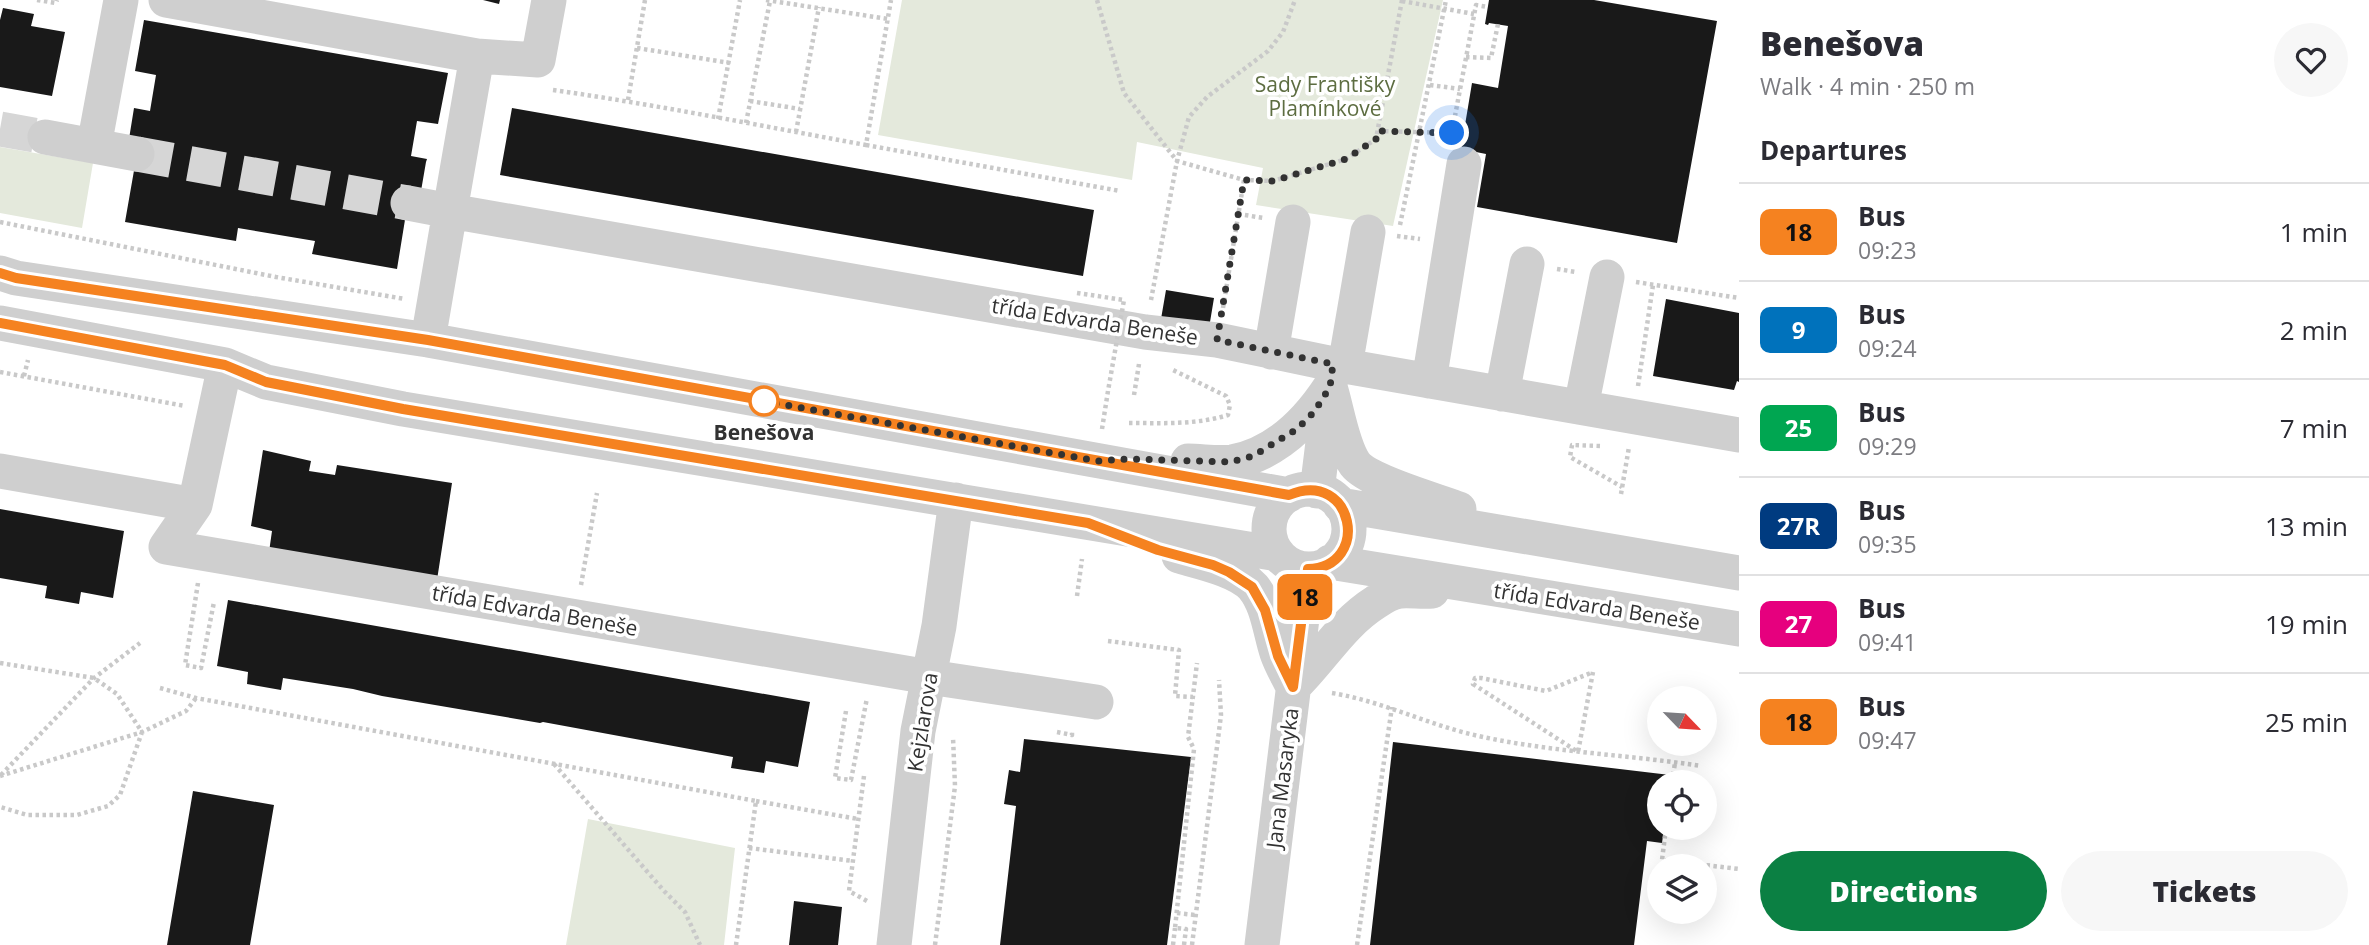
<!DOCTYPE html>
<meta charset="utf-8">
<style>
body{margin:0;font-family:"Open Sans",sans-serif;background:#f7f7f7;color:#2b2b33;height:100vh;display:flex;flex-direction:column;font-size:26px;white-space:nowrap}
*{box-sizing:border-box;margin:0}
p{font-size:23px;color:#7c7c81}
.icon{flex:none;width:38px;height:38px;fill:none;stroke:currentColor;stroke-width:2;stroke-linecap:round;stroke-linejoin:round}
.map{position:relative;flex:1;overflow:hidden}
.drawer{display:flex;flex-direction:column;background:#fff;width:630px}
.drawer>*{flex:none}
.badge{padding:0 14px;border-radius:10px;font-size:24px;line-height:46px}
.needle{width:46px;rotate:115deg}
.buttons{position:absolute;left:1647px;top:686px;display:grid;gap:14px}
.buttons a{display:grid;place-items:center;width:70px;height:70px;border-radius:50%;background:#fff;box-shadow:0 7px 28px #0002;font-size:35px}
.you{position:absolute;width:35px;height:35px;margin:-18px;border:5px solid #fff;border-radius:50%;background:#1a73e8;box-shadow:0 0 0 10px #1a73e833}
.map>.badge{position:absolute;translate:-50% -50%;box-shadow:0 0 0 4px #fff}
h2{padding:0 21px;font-size:26px;line-height:63px}
.round{display:grid;place-items:center;flex:none;width:74px;height:74px;border-radius:37px;background:#f7f7f7}
.headline{display:flex;align-items:center;justify-content:space-between;height:119px;padding:0 21px}
h1{font-size:33px;font-weight:800;line-height:52px}
.button{display:flex;gap:14px;margin-top:auto;padding:14px 21px}
.button a{flex:1;height:80px;border-radius:42px;background:#0b8043;color:#fff;font-size:28px;font-weight:800;line-height:80px;text-align:center}
.button a+a{background:#f7f7f7;color:#2b2b33}
ul{padding:0;list-style:none}
li{display:flex;align-items:center;gap:21px;height:98px;padding:0 21px;border-top:2px solid #e1e1e2}
li div{flex:1}
li b{display:block;font-size:26px}
li em{font-style:normal}
li .badge{min-width:77px;font-weight:700;text-align:center}
main{display:flex;flex:1;min-height:0}
.map>svg:first-child{display:block}
</style>
<main>
<div class="map">
<svg width="1739" height="945" viewBox="0 0 1739 945">
<rect width="100%" height="100%" fill="#fff"/>
<!-- green -->
<path fill="#e4e9dc" d="M902,0H1443L1393,226L1256,205L1263,168L1137,142L1132,180L878,135Z
M0,147L93,163L82,228L0,213Z
M588,819L735,848L724,945H566Z"/>
<!-- building -->
<path fill="#191919" d="M483,0H500L499,4Z
M1489,0H1594L1717,21L1677,243L1477,207L1486,154L1461,149L1472,83L1498,88L1508,26L1489,23L1488,25L1485,24Z
M3,8L34,14L31,26L65,32L52,96L0,87V20Z
M144,20L448,73L438,124L417,121L411,156L427,159L426,162L421,191L410,189L397,269L312,254L315,241L238,228L236,241L125,222L139,142L129,139L134,108L150,111L156,75L135,71Z
M512,108L1094,210L1083,276L500,175Z
M1166,290L1214,298L1209,328L1161,319Z
M1666,299L1739,313V382L1737,381L1734,390L1653,376Z
M263,450L311,461L309,471L335,475L337,465L452,483L437,580L269,552L272,531L251,526Z
M0,509L124,531L113,598L81,592L79,604L45,598L47,586L0,578Z
M228,600L810,702L798,767L766,761L764,773L731,768L733,757L543,722L540,723L382,696L353,689L283,678L281,690L247,684L248,672L217,666Z
M1024,739L1191,757L1167,945H1000L1016,806L1004,804L1009,770L1020,772Z
M1393,742L1670,775V782H1659V828H1664L1662,843L1647,841L1634,945H1370Z
M193,791L274,805L250,945H167Z
M794,901L842,907L838,945H789Z"/>
<g fill="none" stroke-linecap="round" stroke-linejoin="round">
<!-- minor-tunnel -->
<path stroke="#d6d6d6" stroke-width="35" stroke-dasharray="35 18" stroke-linecap="butt" d="M0,129L45,137
M137,154L408,203"/>
<!-- path -->
<path stroke="#c9c9c9" stroke-width="4.5" stroke-dasharray="3.5 3.5" stroke-linecap="butt" d="M37,0L56,3L57,0
M766,0L888,19
M1097,0L1124,93L1177,161L1244,180L1273,181L1346,159L1376,139L1402,0
M1402,1L1474,14
M637,48L730,63
M1466,57L1491,58L1498,24
M1430,85L1460,89
M553,90C658,105 762,126 866,145L891,0
M628,100L645,0
M750,101L800,109
M718,119L740,0
M746,123L770,1
M1378,131L1451,133
M796,132L819,7
M1451,137L1476,5L1488,7
M866,145L1120,191
M1238,214L1264,218
M0,222L276,277L405,299
M1400,225L1446,0
M1397,236L1420,239
M1557,269L1576,272
M1636,282L1739,298
M1151,300L1177,161L1189,117L1207,97L1268,51L1283,32L1295,0
M1223,308L1244,180
M0,372L185,406
M24,376L28,360
M1638,386L1653,285
M1134,395L1139,364
M1129,423C1162,423 1196,425 1228,415L1230,405L1226,396L1171,369
M1102,429L1108,391
M1600,446L1572,445L1570,457L1622,487
M1621,494L1629,447
M198,583L185,665L201,668L214,602
M581,585L597,493
M1077,596L1082,559
M1108,641L1179,650L1175,696L1193,697
M0,663L94,678L117,694L142,732L120,795L108,806L77,815H27L0,807
M1593,672L1578,752L1473,684L1475,678H1481L1546,691Z
M160,688L196,698L756,801L736,945
M1332,693C1380,701 1420,721 1466,733C1542,752 1624,754 1701,766
M846,711L835,778L851,780L867,698
M1057,732L1072,735V731
M554,764L664,891L685,912L700,945
M1,775L94,678L140,643
M0,776L142,732L186,711L196,698
M864,776L849,891L867,901
M1672,782L1675,763
M756,801L858,819
M1666,828L1662,860L1739,869
M749,848L853,861
M1177,913L1195,915
M935,945L955,786L953,737
M1173,945L1175,928
M1184,945L1186,929L1175,928L1194,749L1188,737L1197,663
M1192,945L1221,715L1219,680
M1357,945L1392,707"/>
<!-- minor -->
<path stroke="#cfcfcf" stroke-width="35" d="M166,0L477,56
M45,137L137,154
M94,146L121,0
M408,203L450,211L477,56L538,60L549,0
M0,273L16,278L428,340L1289,495
M0,323L225,365L266,382L403,409L1278,554
M428,340L450,211L1145,332L1217,340L1333,364L1739,435
M1271,352L1293,222
M225,365L195,505L166,547L929,677L1096,702
M1345,366L1368,232
M1429,381L1464,164
M1330,387C1337,409 1342,446 1355,464C1369,482 1436,500 1459,509
M1502,394L1527,264
M1581,407L1607,277
M1188,461C1202,461 1218,464 1232,462C1276,454 1307,422 1330,387
M0,471L195,505
M1269 529a40 40 0 1 1 80 0a40 40 0 1 1-80 0Z
M1317,491L1328,402
M1340,505L1739,573
M1179,556C1200,562 1238,570 1253,587C1268,605 1270,632 1277,653C1281,665 1288,676 1293,687
M1330,562L1739,629
M1293,687C1322,659 1341,624 1376,602C1383,597 1391,592 1400,591C1410,590 1422,592 1432,591
M894,945L918,731L939,626L956,500
M1262,945L1308,569"/>
<!-- path-bridge -->
<path stroke="#c9c9c9" stroke-width="4.5" stroke-dasharray="3.5 3.5" stroke-linecap="butt" d="M1077,293L1124,300L1108,391"/>
</g>
<g fill="none" stroke-linecap="round" stroke-linejoin="round">
<!-- line casing -->
<g stroke="#fff" stroke-width="16">
<path id="line" d="M0,273L16,278L428,340L1289,495C1354,468 1372,567 1308,569L1293,687L1278,656L1265,610L1252,587L1229,572L1213,565L1158,550L1088,523L403,409L266,382L225,365L0,323"/>
</g>
<!-- line -->
<use href="#line" stroke="#f58220" stroke-width="10"/>
<!-- walk -->
<path stroke="#323232" stroke-width="7" stroke-dasharray="0 12.6" d="M764,401L1097,461L1128,459L1230,462L1253,456L1297,429L1314,412L1330,387L1333,364L1217,340L1244,180L1273,181L1346,159L1376,139L1378,131L1452,133"/>
</g>
<!-- markers -->
<circle fill="#fff" stroke="#f58220" stroke-width="3.5" cx="764" cy="401" r="14"/>
<g text-anchor="middle" dominant-baseline="central" stroke-width="7" stroke-linejoin="round" paint-order="stroke">
<!-- park labels -->
<g font-size="21" fill="#5d6d41" stroke="#fff">
<text x="1325" y="84">Sady Františky<tspan x="1325" dy="24">Plamínkové</tspan></text>
</g>
<!-- street labels -->
<g font-size="21" fill="#323232" stroke="#fff">
<text transform="translate(1095 321) rotate(9)">třída Edvarda Beneše</text>
<text transform="translate(1597 606) rotate(9)">třída Edvarda Beneše</text>
<text transform="translate(535 610) rotate(10)">třída Edvarda Beneše</text>
<text transform="translate(922 722) rotate(-81)">Kejzlarova</text>
<text transform="translate(1282 778) rotate(-83)">Jana Masaryka</text>
</g>
<!-- stop labels -->
<g font-size="21" font-weight="bold" fill="#323232" stroke="#fff">
<text x="764" y="432">Benešova</text>
</g>
</g>
</svg>
<div class="buttons">
<a><svg class="needle" viewBox="-14 -14 28 28"><path d="M0-13l5 13h-10z" fill="#e53935"/><path d="M0 13l5-13h-10z" fill="#7c7c81"/></svg></a>
<a><svg class="icon" aria-label="locate" viewBox="0 0 24 24"><circle cx="12" cy="12" r="6"/><path d="M12 2v4M12 18v4M2 12h4M18 12h4"/></svg></a>
<a><svg class="icon" aria-label="layers" viewBox="0 0 24 24"><path d="M12 4l9 5-9 5-9-5zM3 14l9 5 9-5"/></svg></a>
</div>
<div class="you" style="left:1452px;top:133px"></div>
<b class="badge" style="left:1305px;top:597px;background:#f58220;color:#111">18</b>
</div>
<section class="drawer">
<div class="headline"><div><h1>Benešova</h1><p>Walk · 4 min · 250 m</p></div><a class="round"><svg class="icon" aria-label="heart" viewBox="0 0 24 24"><path d="M12 20l-8-8c-3-5 5-10 8-4 3-6 11-1 8 4z"/></svg></a></div>
<h2>Departures</h2>
<ul>
<li><span class="badge" style="background:#f58220;color:#111">18</span><div><b>Bus</b><p>09:23</p></div><em>1 min</em></li>
<li><span class="badge" style="background:#0072bc;color:#fff">9</span><div><b>Bus</b><p>09:24</p></div><em>2 min</em></li>
<li><span class="badge" style="background:#00a651;color:#fff">25</span><div><b>Bus</b><p>09:29</p></div><em>7 min</em></li>
<li><span class="badge" style="background:#003b80;color:#fff">27R</span><div><b>Bus</b><p>09:35</p></div><em>13 min</em></li>
<li><span class="badge" style="background:#e6007e;color:#fff">27</span><div><b>Bus</b><p>09:41</p></div><em>19 min</em></li>
<li><span class="badge" style="background:#f58220;color:#111">18</span><div><b>Bus</b><p>09:47</p></div><em>25 min</em></li>
</ul>
<div class="button"><a>Directions</a><a>Tickets</a></div>
</section>
</main>
